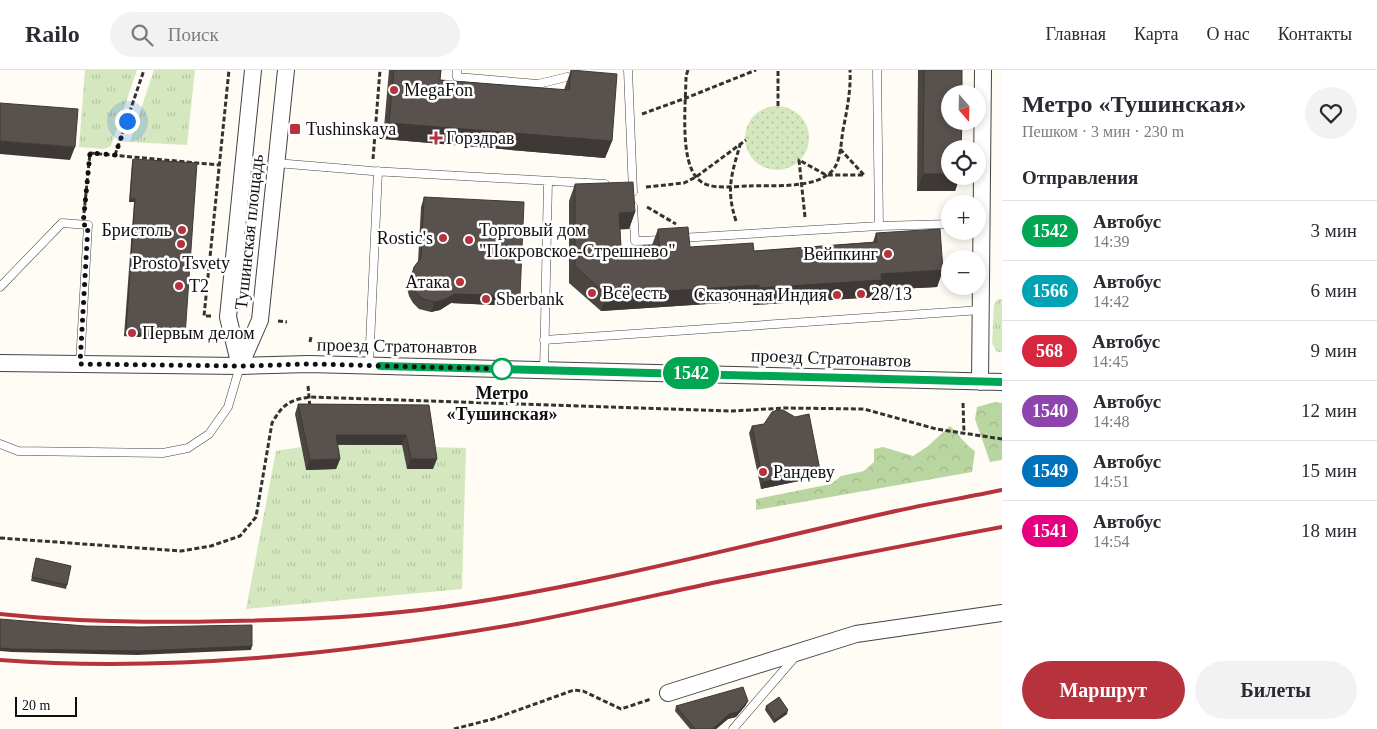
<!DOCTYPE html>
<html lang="ru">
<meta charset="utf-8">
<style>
body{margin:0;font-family:Georgia,serif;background:#f2f2f3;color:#2b2b33;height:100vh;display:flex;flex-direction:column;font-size:19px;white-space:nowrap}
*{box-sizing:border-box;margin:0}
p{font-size:16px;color:#7c7c81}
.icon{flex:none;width:28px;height:28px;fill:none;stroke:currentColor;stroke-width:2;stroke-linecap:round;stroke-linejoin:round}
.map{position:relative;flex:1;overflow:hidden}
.side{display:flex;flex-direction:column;background:#fff;width:375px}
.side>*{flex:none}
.badge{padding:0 10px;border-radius:16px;font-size:18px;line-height:32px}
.needle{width:32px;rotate:160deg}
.buttons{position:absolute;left:941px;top:15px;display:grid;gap:10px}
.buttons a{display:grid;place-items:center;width:45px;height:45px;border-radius:50%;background:#fff;box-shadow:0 2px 8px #0003;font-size:25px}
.scale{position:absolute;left:15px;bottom:12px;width:62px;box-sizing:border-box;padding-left:5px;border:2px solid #101010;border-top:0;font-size:14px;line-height:18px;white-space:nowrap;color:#101010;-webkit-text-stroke:4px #fff;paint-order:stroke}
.you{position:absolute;width:25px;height:25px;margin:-12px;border:4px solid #fff;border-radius:50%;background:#1a73e8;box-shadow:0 0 0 8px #1a73e833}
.map>.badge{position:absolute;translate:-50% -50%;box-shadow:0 0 0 2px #fff}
h2{padding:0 20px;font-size:19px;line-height:45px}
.round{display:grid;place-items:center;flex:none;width:52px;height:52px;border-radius:26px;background:#f2f2f3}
.head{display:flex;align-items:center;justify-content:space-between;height:85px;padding:0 20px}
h1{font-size:24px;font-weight:700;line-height:38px}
.cta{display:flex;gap:10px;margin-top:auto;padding:10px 20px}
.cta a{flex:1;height:58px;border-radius:30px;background:#b6323d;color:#fff;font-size:20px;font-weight:700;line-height:58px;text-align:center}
.cta a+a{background:#f2f2f3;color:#2b2b33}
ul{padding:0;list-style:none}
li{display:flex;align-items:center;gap:15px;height:60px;padding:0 20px;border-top:1px solid #e1e1e2}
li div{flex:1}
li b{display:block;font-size:19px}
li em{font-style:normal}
li .badge{min-width:55px;font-weight:700;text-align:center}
header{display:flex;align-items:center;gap:30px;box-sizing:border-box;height:70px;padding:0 25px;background:#fff;border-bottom:1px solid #e1e1e2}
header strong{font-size:24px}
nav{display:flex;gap:28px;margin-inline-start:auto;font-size:18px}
.search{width:350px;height:45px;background:#f2f2f3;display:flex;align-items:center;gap:12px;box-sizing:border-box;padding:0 18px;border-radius:28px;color:#7c7c81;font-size:19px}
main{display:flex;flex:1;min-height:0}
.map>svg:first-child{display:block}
</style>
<header>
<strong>Railo</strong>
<div class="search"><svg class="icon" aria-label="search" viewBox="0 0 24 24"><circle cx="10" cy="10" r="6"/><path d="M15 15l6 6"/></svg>Поиск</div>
<nav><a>Главная</a><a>Карта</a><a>О нас</a><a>Контакты</a></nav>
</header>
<main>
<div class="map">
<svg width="1002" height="659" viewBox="0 0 1002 659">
<defs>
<pattern id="grass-tufts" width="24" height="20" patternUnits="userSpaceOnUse" patternTransform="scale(1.25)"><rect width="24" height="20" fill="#d5e7bf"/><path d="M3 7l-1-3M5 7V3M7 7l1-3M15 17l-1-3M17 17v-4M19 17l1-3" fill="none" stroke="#b6c5a3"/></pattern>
<pattern id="forest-crowns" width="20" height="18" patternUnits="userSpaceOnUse" patternTransform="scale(1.25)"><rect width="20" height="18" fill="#bad6a0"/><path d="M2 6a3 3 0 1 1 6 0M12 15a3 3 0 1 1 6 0" fill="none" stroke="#9fb789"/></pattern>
<pattern id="park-dots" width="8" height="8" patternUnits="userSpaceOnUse" patternTransform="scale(1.25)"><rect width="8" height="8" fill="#d5e7bf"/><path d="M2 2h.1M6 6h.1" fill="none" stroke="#b6c5a3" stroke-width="1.8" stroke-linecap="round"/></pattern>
</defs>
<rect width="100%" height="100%" fill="#fefcf4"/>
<!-- grass -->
<path fill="url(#grass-tufts)" d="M85,0H137L111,76L104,79L79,77Z
M154,0H195L187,75L130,72Z
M998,229H1002V282H997L992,273L994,235Z
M332,374L402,375L407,399H433L430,377L466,378L462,519L246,539L276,381L301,377L306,400L336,399Z"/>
<!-- forest -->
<path fill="url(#forest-crowns)" d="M995,332L1002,333V390L990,392L975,349L977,337Z
M950,356C959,364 964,374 975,381L972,402L756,440V429L831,414L841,406L864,401L874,392V379L883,377L913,386L928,376Z"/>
<!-- park -->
<path fill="url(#park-dots)" d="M745 68a32 32 0 1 1 64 0a32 32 0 1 1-64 0Z"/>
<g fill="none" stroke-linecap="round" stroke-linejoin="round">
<!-- service casing -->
<g stroke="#434343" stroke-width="9">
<path id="service" d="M457,0V7L538,14L567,7L578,8
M628,0L633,122
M877,0L879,156
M276,93L372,101L605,114
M633,136L635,171L663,170
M680,168L879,156L950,154
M0,217L62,153L88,155L80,294
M544,270L981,240
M369,295L378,101
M544,300L548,111
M0,374L18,381L163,383L188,378L209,364L228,337L240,296
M733,659L795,587"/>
</g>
<!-- minor casing -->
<g stroke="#434343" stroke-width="18">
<path id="minor" d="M0,293L240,296L309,294L1002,312
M240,296L260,250L286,0
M240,296L228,247L253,0
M980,312L983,0
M668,623L856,564L1002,543"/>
</g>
<!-- path -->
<path stroke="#323232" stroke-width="3" stroke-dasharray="5 2.5" stroke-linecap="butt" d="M688,0L686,6C686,31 679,91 698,109C709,121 734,116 749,116C772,115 821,120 835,97C841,87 841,72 843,60C847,40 851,20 850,0
M778,36V0
M642,44L686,28L756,0
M840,79L864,105
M115,85L144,0
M373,89L380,0
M646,117L684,113L696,107L746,70
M647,137L676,154
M84,143L90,83L219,95
M805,147L799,90L826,105H864
M736,151C726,120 731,106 740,75
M211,246H204L229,0
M278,251L287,252
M310,272L311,267
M308,316L310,338
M963,333L964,363
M0,468L181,481L211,476L240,466L256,447L272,353C283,334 289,330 310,327L732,341L785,338L864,339L936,359L1002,369
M454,659L493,649L574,620L583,621L621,639L651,629"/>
<!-- service -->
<use href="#service" stroke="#fff" stroke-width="8"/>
<!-- minor -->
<use href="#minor" stroke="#fff" stroke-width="16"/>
<!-- rail -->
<path stroke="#b6323d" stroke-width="4" d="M0,544C76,552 153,553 229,551C301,550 372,547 443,537C593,516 739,476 887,443C925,434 964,428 1002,420
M0,590C173,603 347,583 517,554C582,542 647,527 712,513C808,494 905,475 1002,457"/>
</g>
<!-- wall -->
<path fill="#4c4642" d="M389,0H441L440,10L564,20L565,17L571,0L612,71L605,88L383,69Z
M918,0H962L950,106H960L955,121H917Z
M133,89L185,266L183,270L124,266L134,132H129L132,92Z
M575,114L635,142L629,159H620L621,177L652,175L658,159L690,177L754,181L873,172L876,163L943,200L937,217L878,220L876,227L753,235V231L601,241L569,213V131Z
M424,127L517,236L451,233L440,240L431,242L419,239L413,233L409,226L407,218L414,197L418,192L421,137Z
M298,334L429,335L433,399H407L402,375H337L340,389L336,399L306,400L295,344Z
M752,356L820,400L818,407L761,419L749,363Z
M36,488L67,515L66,519L31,511Z
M746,635L736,647L728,649L716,659H690L675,641L676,636Z
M766,636L787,644L774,653L765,640Z"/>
<!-- shaded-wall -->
<path fill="#3e3936" d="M389,53L612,71L605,88L383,69Z
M0,71L75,77L70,90L0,84Z
M923,104H950V106H960L955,121H917Z
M130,129H135L134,132H129Z
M635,142L629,159L613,160L619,143Z
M943,200L937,217L878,220L876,227L753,235L759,218L881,204Z
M759,215L753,231L601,241L607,225Z
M455,224L520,226L517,236L451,233L440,240L431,242L435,232Z
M126,262L185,266L183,270L124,266Z
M336,365H406L402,375L332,374Z
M340,389L336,399L306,400L310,390Z
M411,389H437L433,399H407Z
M820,400L818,407L761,419L763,412Z
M252,576L251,580L137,585L12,582L0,581V578Z
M748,631L746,635L736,647L728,649L716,659H713L729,644Z
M788,640L787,644L774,653L775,650Z"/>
<!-- building -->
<path fill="#58514d" stroke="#3e3936" d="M394,0H441L440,10L569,20L571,0L617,4L612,71L389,53Z
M924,0H962V24H950V51H962L961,79H950V104H923Z
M0,33L78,39L75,77L0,71Z
M133,89L197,93L185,266L126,262L135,129H130Z
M633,112L635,142L619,143L621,177L659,175L658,159L688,157L690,177L753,173L754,181L877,172L876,163L940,159L943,200L881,204L882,210L759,218V215L607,225L575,196V114Z
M424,127L524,132L520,226L455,224L443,230L435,232L423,229L417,224L412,217L411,208L414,197L421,188Z
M298,334L429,335L437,389H411L406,365H336L340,389L310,390Z
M777,340H783L795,347L809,344L820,400L763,412L752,356L764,354L772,342Z
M36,488L71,496L67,515L32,507Z
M0,549L85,556L141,557L252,555V576L139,581L13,579L0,578Z
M743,617L748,631L738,642L729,644L713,659H695L676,636Z
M779,627L788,640L775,650L766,636Z"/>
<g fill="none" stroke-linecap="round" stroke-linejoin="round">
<!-- line casing -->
<g stroke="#fff" stroke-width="11">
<path id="line" d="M380,296L1002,312"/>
</g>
<!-- line -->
<use href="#line" stroke="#00a651" stroke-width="8"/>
<!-- walk -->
<path stroke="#101010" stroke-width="5" stroke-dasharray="0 9" d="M127,51L115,85L90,83L83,155H88L80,294L240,296L310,294L504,299H502"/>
</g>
<!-- markers -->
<g fill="#b6323d" stroke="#fff" stroke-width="2">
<circle cx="394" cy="20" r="5"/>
<rect x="289" y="53" width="12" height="12" rx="2.5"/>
<path d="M433.5 60.5h5v5h5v5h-5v5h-5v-5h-5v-5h5z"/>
<circle cx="182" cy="160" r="5"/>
<circle cx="443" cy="168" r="5"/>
<circle cx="469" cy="170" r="5"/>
<circle cx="181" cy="174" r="5"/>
<circle cx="888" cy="184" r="5"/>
<circle cx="460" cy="212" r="5"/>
<circle cx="179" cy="216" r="5"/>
<circle cx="592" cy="223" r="5"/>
<circle cx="861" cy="224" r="5"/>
<circle cx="837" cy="225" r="5"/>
<circle cx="486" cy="229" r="5"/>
<circle cx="132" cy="263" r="5"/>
<circle cx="763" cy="402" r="5"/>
</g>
<circle fill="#fff" stroke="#00a651" stroke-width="2.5" cx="502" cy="299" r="10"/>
<g text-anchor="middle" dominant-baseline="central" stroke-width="5" stroke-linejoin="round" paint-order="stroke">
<!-- poi labels -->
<g font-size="18" fill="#101010" stroke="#fff" text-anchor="start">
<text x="404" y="20">MegaFon</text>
<text x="306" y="59">Tushinskaya</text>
<text x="446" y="68">Горздрав</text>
<text x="172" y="160" text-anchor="end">Бристоль</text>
<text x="479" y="160">Торговый дом<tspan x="479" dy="21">"Покровское-Стрешнево"</tspan></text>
<text x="433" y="168" text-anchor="end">Rostic's</text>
<text x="878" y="184" text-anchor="end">Вейпкинг</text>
<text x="181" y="193" text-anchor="middle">Prosto Tsvety</text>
<text x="450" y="212" text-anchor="end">Атака</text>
<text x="189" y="216">T2</text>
<text x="602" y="223">Всё есть</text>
<text x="871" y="224">28/13</text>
<text x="827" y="225" text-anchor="end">Сказочная Индия</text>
<text x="496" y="229">Sberbank</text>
<text x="142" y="263">Первым делом</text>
<text x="773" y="402">Рандеву</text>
</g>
<!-- street labels -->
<g font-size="18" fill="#101010" stroke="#fff">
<text transform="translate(249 162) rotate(-84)">Тушинская площадь</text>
<text transform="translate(397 276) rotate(1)">проезд Стратонавтов</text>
<text transform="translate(831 288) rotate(2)">проезд Стратонавтов</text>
</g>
<!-- stop labels -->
<g font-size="18" font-weight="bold" fill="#101010" stroke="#fff">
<text x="502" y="323">Метро<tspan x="502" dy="21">«Тушинская»</tspan></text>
</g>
</g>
</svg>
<div class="buttons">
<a><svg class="needle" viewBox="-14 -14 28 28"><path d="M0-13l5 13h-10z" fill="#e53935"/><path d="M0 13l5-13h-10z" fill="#7c7c81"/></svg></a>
<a><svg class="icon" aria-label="locate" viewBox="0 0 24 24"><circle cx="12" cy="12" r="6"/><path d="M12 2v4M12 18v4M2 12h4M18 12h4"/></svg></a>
<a>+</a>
<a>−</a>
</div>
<div class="scale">20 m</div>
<div class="you" style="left:127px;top:51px"></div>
<b class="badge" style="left:691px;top:303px;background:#00a651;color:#fff">1542</b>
</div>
<section class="side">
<div class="head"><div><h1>Метро «Тушинская»</h1><p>Пешком · 3 мин · 230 m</p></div><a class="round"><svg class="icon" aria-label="heart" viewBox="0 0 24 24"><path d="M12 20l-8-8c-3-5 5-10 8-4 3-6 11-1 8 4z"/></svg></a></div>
<h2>Отправления</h2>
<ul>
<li><span class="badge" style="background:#00a651;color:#fff">1542</span><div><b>Автобус</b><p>14:39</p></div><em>3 мин</em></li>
<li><span class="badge" style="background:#00a3b4;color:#fff">1566</span><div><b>Автобус</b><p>14:42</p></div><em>6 мин</em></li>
<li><span class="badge" style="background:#d7263d;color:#fff">568</span><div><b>Автобус</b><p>14:45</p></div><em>9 мин</em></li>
<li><span class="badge" style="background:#8e44ad;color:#fff">1540</span><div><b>Автобус</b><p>14:48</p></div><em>12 мин</em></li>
<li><span class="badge" style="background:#0072bc;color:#fff">1549</span><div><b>Автобус</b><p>14:51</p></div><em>15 мин</em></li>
<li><span class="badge" style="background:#e6007e;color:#fff">1541</span><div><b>Автобус</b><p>14:54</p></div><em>18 мин</em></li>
</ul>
<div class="cta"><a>Маршрут</a><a>Билеты</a></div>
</section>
</main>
